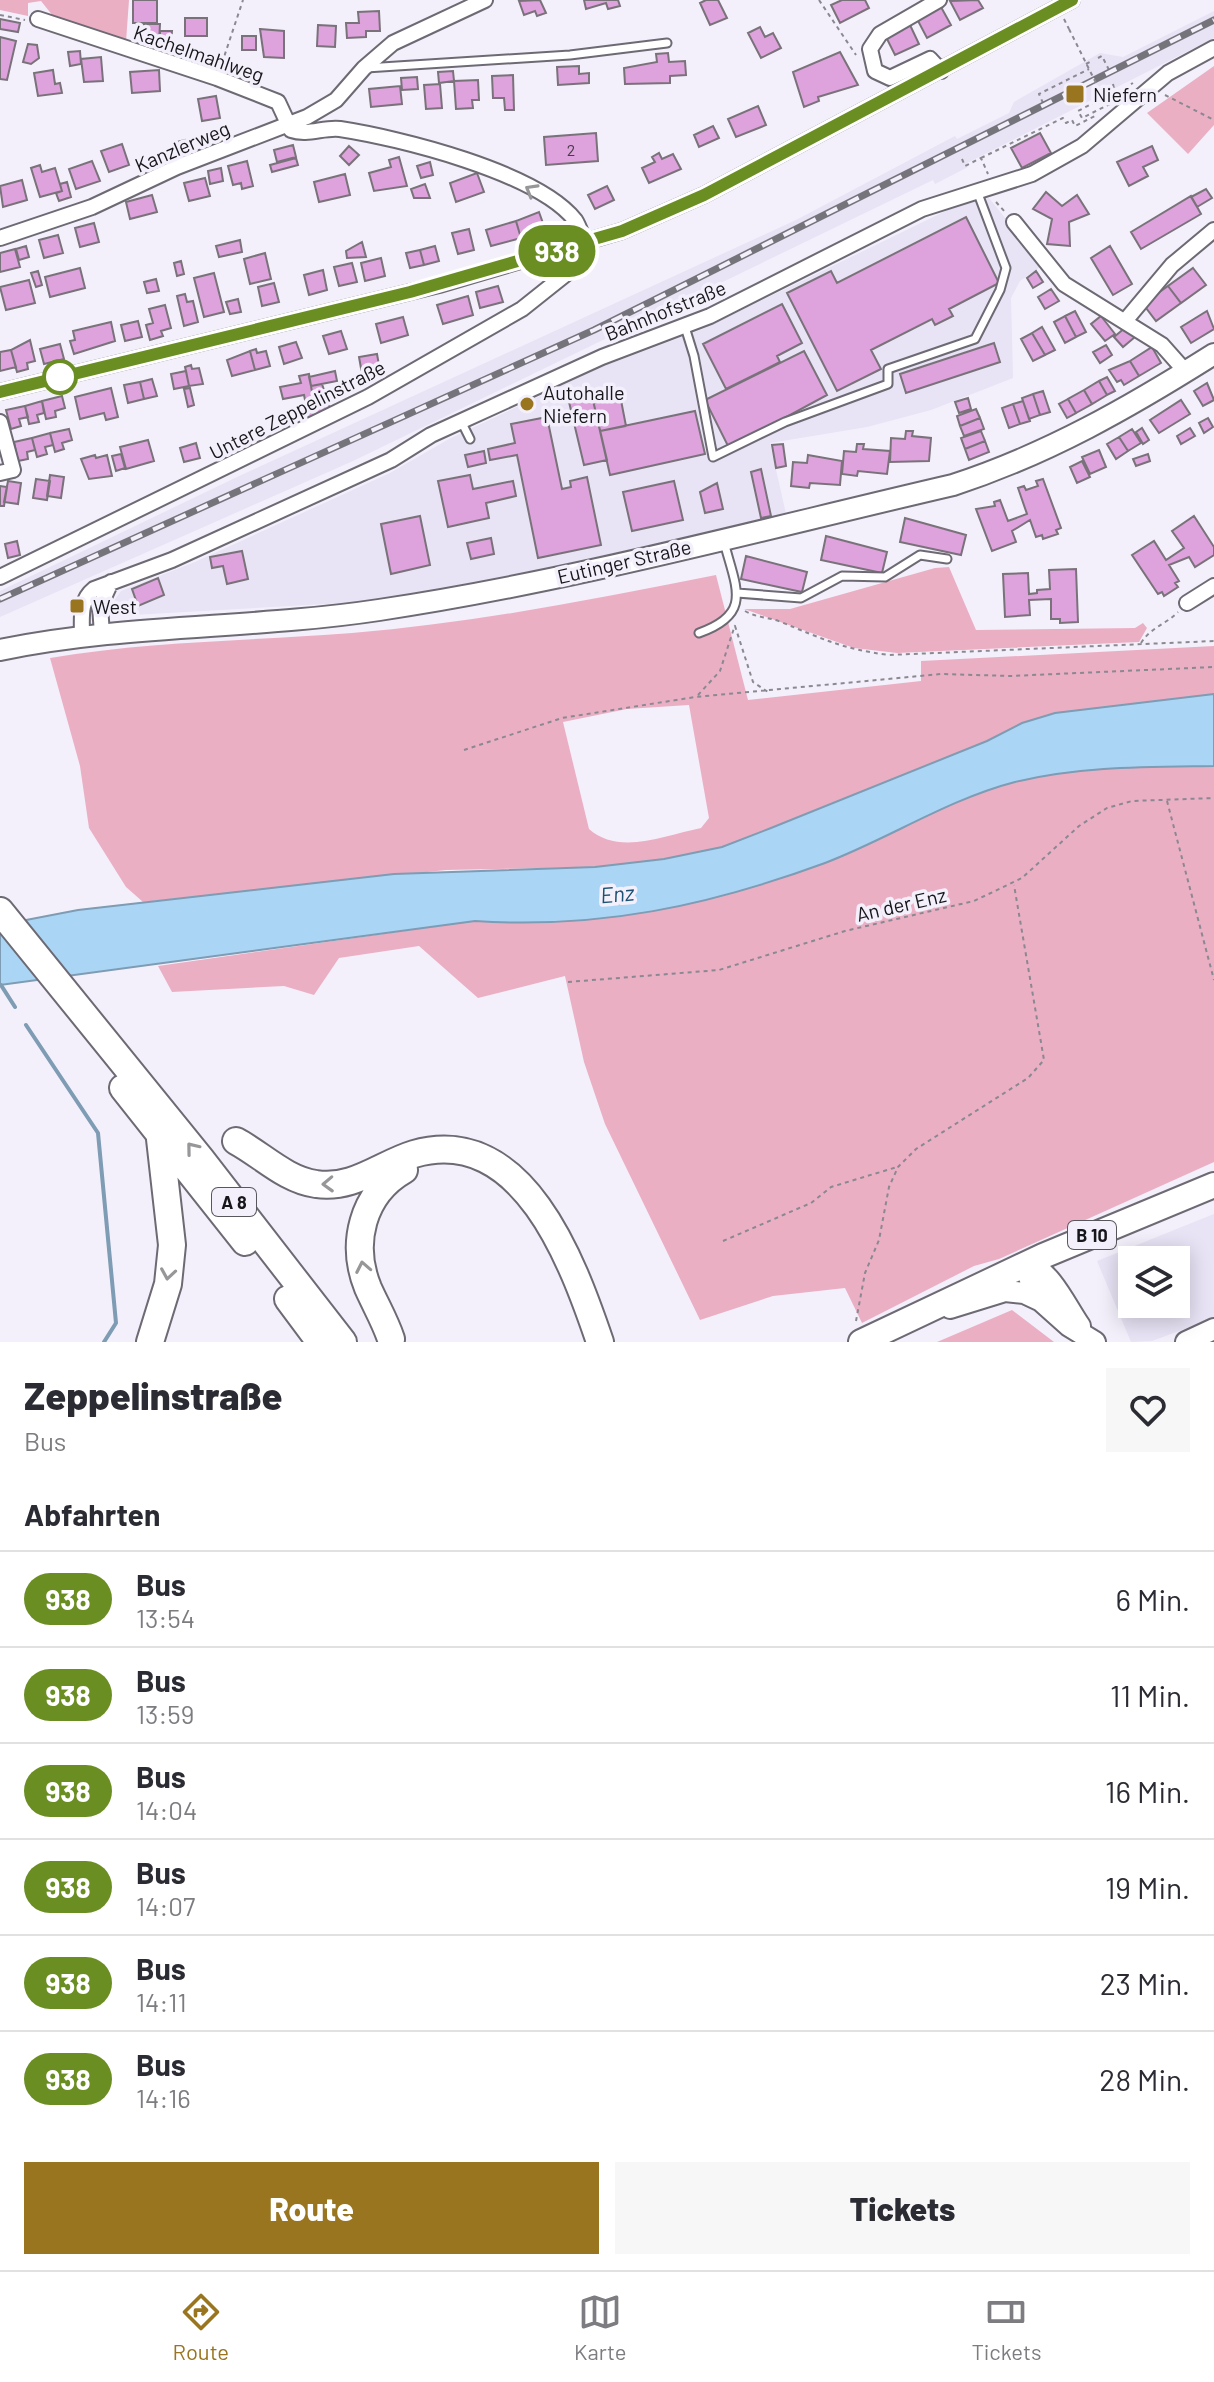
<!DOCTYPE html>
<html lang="de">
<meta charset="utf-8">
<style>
body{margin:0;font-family:Barlow,sans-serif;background:#f7f7f7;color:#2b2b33;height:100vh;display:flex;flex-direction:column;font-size:30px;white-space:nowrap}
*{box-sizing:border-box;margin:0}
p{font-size:26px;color:#7c7c81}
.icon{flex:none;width:44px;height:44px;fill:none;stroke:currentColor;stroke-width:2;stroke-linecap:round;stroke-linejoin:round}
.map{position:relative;height:1342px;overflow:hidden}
.details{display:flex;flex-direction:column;background:#fff;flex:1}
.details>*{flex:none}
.badge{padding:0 16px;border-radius:26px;font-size:28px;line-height:52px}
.buttons{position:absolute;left:1118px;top:1246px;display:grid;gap:16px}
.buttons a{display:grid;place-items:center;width:72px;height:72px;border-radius:0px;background:#fff;box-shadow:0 4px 20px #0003;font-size:40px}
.map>.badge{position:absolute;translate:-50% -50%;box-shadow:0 0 0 4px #fff}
h2{padding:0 24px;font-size:30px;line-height:72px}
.round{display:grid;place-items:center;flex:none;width:84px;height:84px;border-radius:0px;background:#f7f7f7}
.head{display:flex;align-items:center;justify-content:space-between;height:136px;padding:0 24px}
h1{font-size:38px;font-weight:800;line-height:60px}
.button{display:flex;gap:16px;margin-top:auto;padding:16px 24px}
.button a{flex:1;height:92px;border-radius:0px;background:#9a7520;color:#fff;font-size:32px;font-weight:800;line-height:92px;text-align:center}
.button a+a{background:#f7f7f7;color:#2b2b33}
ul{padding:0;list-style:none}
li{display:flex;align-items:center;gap:24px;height:96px;padding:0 24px;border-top:2px solid #e1e1e2}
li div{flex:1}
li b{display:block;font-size:30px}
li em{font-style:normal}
li .badge{min-width:88px;font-weight:700;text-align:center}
.tabs{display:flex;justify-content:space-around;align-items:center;height:112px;border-top:2px solid #e1e1e2;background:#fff;font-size:22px;color:#7c7c81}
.tabs a{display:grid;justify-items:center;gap:4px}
.tabs .active{color:#9a7520}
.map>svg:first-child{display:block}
</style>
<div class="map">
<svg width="1214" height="1342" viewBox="0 0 1214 1342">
<rect width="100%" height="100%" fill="#f3f0fb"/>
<!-- built -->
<path fill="#e8e3f5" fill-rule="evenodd" d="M1214,11V38L967,163L968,167L935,184L933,180L353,461L0,617V591L235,478L796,220L955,136L957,139L1009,113L1014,102L1100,53L1123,57Z
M989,198L1043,265L1020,281L1011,298L1013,378L931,410L867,427L770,443L786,514L490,581L378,601L115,616L111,605L121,591L195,562L390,473L449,439L599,368L703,329L964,202Z
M1214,1214V1318L1152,1341L1131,1342L1097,1261ZM1132,1260H1176V1304H1132Z"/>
<!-- green -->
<path fill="#ebafc4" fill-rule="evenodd" d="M0,0H129L126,42L53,16L41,1L28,3V16L0,10Z
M1214,66V125L1188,154L1147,113Z
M949,567L976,630L1135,628L1143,623L1147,628L1139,642L897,653L854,648L744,609H790L935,568Z
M716,575L748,700L921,681V661L1214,646V694L1055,713L1022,723L987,741L771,828L722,847L664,859L595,867L446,870L143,902L126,887L89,828L80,766L50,658C150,641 251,641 352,633C475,623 595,599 716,575ZM689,705L709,818L701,828C666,835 619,856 589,829L563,722L627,709Z
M1214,766V1162L999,1259L974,1266L862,1323L845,1288L773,1296L700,1320L605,1124L584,1062L565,976L478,998L419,946L339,958L314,995L284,986L172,992L158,966L475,921C600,929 708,906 825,863C888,839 949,799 1015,782C1081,766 1147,767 1214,766Z
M1012,1310L1054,1342H937Z"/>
<!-- water -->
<path fill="#aad5f5" stroke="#7e9cb3" stroke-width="2" d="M1214,694V766C1147,767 1081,766 1015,782C949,799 888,839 825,863C708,906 600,929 475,921L0,985V925L78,910L394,874L595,867L664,859L722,847L771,828L987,741L1022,723L1055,713Z"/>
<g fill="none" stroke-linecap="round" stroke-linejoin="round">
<!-- stream -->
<path stroke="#7e9cb3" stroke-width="4" d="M1,985L15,1007
M26,1025L98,1133L116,1323L104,1342"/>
</g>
<!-- building -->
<path fill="#dea2dd" stroke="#7a727a" stroke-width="2" d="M133,0H157V23H133Z
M540,0L546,13L537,16L535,11L524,15L519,1Z
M584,0H618L620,6L608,9L606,3L586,9Z
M706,0H718L727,18L710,25L700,3Z
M842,0H865L869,8L840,23L831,5Z
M978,0L983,8L960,20L950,1Z
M941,7L951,25L927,38L917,19Z
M379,11L380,31H366V37L347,38L346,23H359L358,12Z
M185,18H207V36H185Z
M0,19L20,23L18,32L0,29Z
M136,24H146V35H136Z
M147,24H160L159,42H147Z
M318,25L336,26L335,47L317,46Z
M910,25L919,44L895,55L886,37Z
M760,27L765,37L773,33L781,48L761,58L748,33Z
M260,29L284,31V58L264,57Z
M160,31H172L171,43H160Z
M242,36H256V50H242Z
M0,37L16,41L7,80L0,79Z
M28,44L37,45L39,58L31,64L23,62Z
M80,51L81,64L70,66L68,52Z
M840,52L858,85L818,97L819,101L804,107L793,72Z
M668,53L669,62L685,61L686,75L670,76V83L625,84L624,68L657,62L656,54Z
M101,57L103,81L84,82L81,59Z
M579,66V74L589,73V83L558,85L557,67Z
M53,70L55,84L60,83L62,93L38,96L34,73Z
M159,70L160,91L132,93L130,72Z
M453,71L454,81L439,83L438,72Z
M513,75L514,110H505L504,98H493L492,76Z
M417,77L418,89L402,90L401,78Z
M478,80L479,100H472L473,108L456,109L454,81Z
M440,84L442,108L426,109L424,85Z
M400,86L402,104L371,107L369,89Z
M216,96L220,118L202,121L198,99Z
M758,106L766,125L736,137L728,119Z
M713,126L719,138L699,147L694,135Z
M596,133L598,161L546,165L544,137Z
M1040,133L1051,153L1022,168L1011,148Z
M185,140L189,153L176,156L173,143Z
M122,144L129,165L109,172L101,151Z
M293,145L296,157L277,162L274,150Z
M349,146L359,155L349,165L340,156Z
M1152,146L1158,160L1143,167L1148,176L1129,186L1117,162Z
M659,153L662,159L673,154L681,169L649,183L642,168L655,162L652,157Z
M399,157L407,186L374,191L369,173L391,167L389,160Z
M296,158L298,165L272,172L270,165Z
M92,161L100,181L76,189L69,169Z
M247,161L253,186L242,189L241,183L233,185L228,166Z
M430,162L433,175L421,178L417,166Z
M40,165L42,172L55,168L62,191L40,197L31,168Z
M221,168L223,181L210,184L208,171Z
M477,173L484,192L456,202L450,183Z
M345,174L350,195L319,202L314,182Z
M205,178L210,196L189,201L184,183Z
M22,180L27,200L3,207L0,186Z
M67,182L71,197L59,201L56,193L62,191L60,184Z
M425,184L430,198H414L411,189Z
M607,186L614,200L595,209L588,195Z
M1206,189L1212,198L1197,207L1191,197Z
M1046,192L1062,206L1077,195L1089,214L1069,222L1070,246L1047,244L1052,219L1033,209Z
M152,195L157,212L130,219L126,202Z
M1191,196L1201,214L1141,249L1131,232Z
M539,212L544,226L521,238L516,221Z
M966,217L999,283L949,309L953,316L935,325L932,319L871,350L881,369L837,391L787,293L831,271L837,283Z
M516,221L521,238L491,246L486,230Z
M94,223L99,242L80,247L75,228Z
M469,229L474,250L458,254L452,233Z
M58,235L63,253L44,258L39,240Z
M240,240L242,252L219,257L216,246Z
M362,242L366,257L347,258L346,251Z
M26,246L29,257L19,260L16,249Z
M435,246L439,261L424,265L420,250Z
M1110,246L1132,284L1113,295L1091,258Z
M15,249L20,267L0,272V253Z
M420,250L424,265L410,268L406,253Z
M265,253L271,279L250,284L244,259Z
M381,258L385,276L365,281L361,263Z
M181,261L184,274L177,276L174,263Z
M352,263L357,282L339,286L334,267Z
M80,268L85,288L50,297L45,277Z
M1193,268L1206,285L1181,303L1168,286Z
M323,270L327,290L309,295L304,275Z
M38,271L42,285L36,287L31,273Z
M1036,271L1043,282L1033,288L1027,278Z
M214,273L224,312L204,317L194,278Z
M156,279L159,291L147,293L144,282Z
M29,280L35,303L6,310L0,287Z
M274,283L279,302L262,306L258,287Z
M498,286L503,302L480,308L476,292Z
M1168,286L1181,303L1156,321L1143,304Z
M1051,289L1059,301L1045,309L1038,297Z
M185,294L187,302L193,301L198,322L184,326L177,296Z
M468,296L473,315L443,324L437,305Z
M238,299L241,312L230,314L226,302Z
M782,304L802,343L777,356L780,362L726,389L703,344Z
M165,305L171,328L161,331L163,336L150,340L146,325L153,323L149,309Z
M1075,311L1086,332L1076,337L1065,316Z
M1207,311L1214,329L1191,343L1181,327Z
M1065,316L1076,337L1065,343L1054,322Z
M1101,316L1115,334L1105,341L1091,324Z
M403,317L408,335L381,343L376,324Z
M138,321L142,337L125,341L121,325Z
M111,322L115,341L74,354L70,341L75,340L73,331Z
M1042,327L1055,350L1045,355L1032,333Z
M1126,327L1135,337L1123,347L1114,337Z
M341,331L347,349L329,354L323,336Z
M1032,333L1045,355L1033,361L1021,339Z
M30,340L35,361L27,363L28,369L17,372L11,350Z
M296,342L302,358L284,364L279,347Z
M994,343L1000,362L906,393L900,374Z
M60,344L64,359L44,364L40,349Z
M1106,345L1112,355L1100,363L1093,352Z
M1152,347L1161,363L1139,376L1130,361Z
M256,349L257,353L266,351L270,366L255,370L250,351Z
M11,350L16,367L0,371V352Z
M250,351L255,370L232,376L227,360Z
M804,351L827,395L729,448L705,400Z
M377,354L380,371L362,374L359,357Z
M1130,361L1139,376L1124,385L1121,380L1117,382L1109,370Z
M191,365L192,369L199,368L203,384L189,386L185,367Z
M186,371L189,386L174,389L171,374Z
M335,371L337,381L311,386L309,377Z
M309,374L313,398L305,400L304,395L283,399L280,387L301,383L299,376Z
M1107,377L1115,391L1107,395L1099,381Z
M152,379L157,396L144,399L140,382Z
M1099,381L1107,395L1092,404L1084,390Z
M140,382L144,399L128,403L124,385Z
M1207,383L1214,400L1203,406L1194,391Z
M322,384L330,408L308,418L305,400L313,398L311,386Z
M111,388L118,417L106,420L104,413L80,419L75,397Z
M190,388L194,405L188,407L184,389Z
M619,390L626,426L600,431L592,396Z
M1084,390L1092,404L1076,413L1068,399Z
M1043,391L1050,412L1040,415L1033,394Z
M1033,394L1040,415L1029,419L1022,398Z
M62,396L65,408L55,411L56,417L46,419L42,401Z
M592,396L607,460L584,465L569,402Z
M968,398L971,409L959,413L955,402Z
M1068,399L1076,413L1067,418L1059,404Z
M1181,400L1190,414L1159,433L1150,420Z
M42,401L44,413L37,415L39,422L29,424L25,406Z
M1023,401L1030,421L1020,424L1013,404Z
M1013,404L1020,424L1009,428L1002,408Z
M25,406L28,417L19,419L21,426L11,429L6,410Z
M976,409L980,418L960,426L957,416Z
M695,411L705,454L610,475L600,431Z
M547,417L562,489L571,487L570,481L587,477L601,545L538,558L517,455L490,460L488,449L515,443L511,424Z
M980,418L984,429L964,436L960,426Z
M1208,418L1213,427L1204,433L1199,423Z
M1142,428L1149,440L1143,444L1136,432Z
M1190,428L1195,436L1181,444L1177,436Z
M69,429L72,440L62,443L64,449L55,452L50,433Z
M1132,429L1141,443L1128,451L1119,437Z
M906,431H913L912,436L931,438L929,461L890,462L891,438L905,439Z
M981,431L985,441L965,449L961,438Z
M50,433L53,445L45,447L47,454L37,457L32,438Z
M1119,437L1128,451L1116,459L1107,444Z
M32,438L35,450L27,452L28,459L18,461L14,442Z
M148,440L154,461L126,469L120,447Z
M985,441L989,452L969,460L965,449Z
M196,443L200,458L184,462L180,448Z
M783,444L786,466L776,468L772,445Z
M857,444H864L863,449L890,451L887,474L858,471L857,476L842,474L844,451L856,452Z
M1099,450L1106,467L1090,474L1082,457Z
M484,451L486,463L468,467L465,455Z
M121,454L125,468L116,471L112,456Z
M1148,454L1150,461L1136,466L1133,459Z
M95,455L96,458L107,455L112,476L89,479L81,459Z
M808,455L842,461L840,485L810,483L809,488L791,486L793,462L807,463Z
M1082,461L1090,477L1077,483L1070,467Z
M761,469L771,516L761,518L751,472Z
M50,475L64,477L61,498L47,496Z
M470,475L473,489L513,481L516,496L486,503L489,518L448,527L438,481Z
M36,479L50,481L47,500L33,498Z
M1043,479L1061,528L1056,530L1058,534L1043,539L1042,535L1036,537L1030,520L1012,531L1016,542L992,551L976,509L995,506L994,502L1000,500L1008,521L1027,514L1018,488L1024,486L1026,490L1038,486L1036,481Z
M8,481L21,483L18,504L4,502Z
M674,481L683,520L632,531L623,492Z
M717,483L723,509L705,513L700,492Z
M0,486L7,487L4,506H0Z
M420,516L430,565L391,574L381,524Z
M1194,516L1214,547V555L1195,567L1189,557L1169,565L1179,581L1175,583L1178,587L1164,596L1162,592L1158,594L1132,555L1154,541L1166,560L1184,548L1172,531Z
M905,518L966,535L961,555L900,542Z
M826,536L887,552L882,573L821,560Z
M491,538L494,554L471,559L467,543Z
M17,541L20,555L8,558L5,544Z
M242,551L248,579L227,584L223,566L212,568L210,557Z
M746,556L807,572L802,592L741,579Z
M1076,569L1078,622L1060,623V619H1051V599L1029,600L1030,615L1005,617L1003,574L1028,573L1029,594L1037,593V590L1050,589L1049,570Z
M158,578L164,595L138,606L132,589Z"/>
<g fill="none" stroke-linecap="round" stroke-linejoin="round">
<!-- lane casing -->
<g stroke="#6d6a74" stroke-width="11">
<path id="lane" d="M366,68L570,55L667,43
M685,327L694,356L713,457L785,422L888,384V369L975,339L1000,290L1006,268L977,191
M461,421L470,439
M737,593L801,598L842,576L885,577L920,555L947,559
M699,633C753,614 736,588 724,542"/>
</g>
<!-- street casing -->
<g stroke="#6d6a74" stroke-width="18">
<path id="street" d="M939,0L880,34L870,49L875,71L890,78L930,59L941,71
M38,19L217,78L278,102L291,130C308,136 323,127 340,129C399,138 537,172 575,220C579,226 582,236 585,243
M1014,222L1064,284L1162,345L1186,372
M0,238L92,207L177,167L307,117L336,100L364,68L393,43L485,0
M1125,321L1172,265L1214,230
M0,392L439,285L622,231L704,195L1072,0
M0,422L13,470L0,473
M0,577L368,397L522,309L576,266L585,243
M1187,603L1214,586
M102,634L100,606L111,582
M82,636C82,618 79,601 94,589L172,560L391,460L431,435L602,357L710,316L922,209L1032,174L1082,146L1168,73L1214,48"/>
</g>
<!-- secondary casing -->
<g stroke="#6d6a74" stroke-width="24">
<path id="secondary" d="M0,650C125,624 253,629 379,610C573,581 763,529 953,485C1048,454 1130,407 1214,354
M1041,1301L1028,1275V1262C1053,1275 1065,1304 1080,1326
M950,1308L1005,1291L1024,1293L1041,1301L1069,1326L1095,1342
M1186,1342L1214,1329"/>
</g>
<!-- primary casing -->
<g stroke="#6d6a74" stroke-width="28">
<path id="primary" d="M861,1342L1043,1256L1214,1185"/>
</g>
<!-- highway casing -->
<g stroke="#6d6a74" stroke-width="30">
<path id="highway" d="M0,911L201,1159L343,1342
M123,1088L245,1242
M236,1141C262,1155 286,1180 316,1184C353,1190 381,1164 414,1154C523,1123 573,1263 600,1342
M288,1299L320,1342
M391,1339C385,1321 376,1306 368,1288C350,1244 362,1194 404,1170
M150,1342L168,1284L172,1245L160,1139"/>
</g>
<!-- path -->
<path stroke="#8a8890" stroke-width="2" stroke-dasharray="4 4" stroke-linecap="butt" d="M819,0L856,55
M0,15L25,20
M1064,19L1069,29
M1098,58L1102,56L1109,70
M222,63L243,0
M1086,64L1092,61
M1113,84L1115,93
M1117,92L1133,83
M1165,95L1214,120
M1103,98L1078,111L1082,118L1110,104
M1043,103L1039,94L1089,69
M981,158L1063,118L1066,123L1072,120L1075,126L1095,116
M962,159L965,166L981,158L988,174
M996,202L1005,212
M745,611C757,618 769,617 781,622C823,639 842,649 889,655L1214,641
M735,626L753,682L768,692
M1141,643C1151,627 1165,625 1178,612
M698,695L720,671L735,625
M464,750L562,718L695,697L941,674L1010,676L1214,667
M1167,801L1214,980
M568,982L719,970L845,931L974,901L1022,878L1079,826L1107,808L1132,801L1214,798
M723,1241L811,1203L831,1187L897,1167
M856,1321L865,1273L879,1240L889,1187L898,1167L916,1149L1028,1078L1044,1060L1014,885"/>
<!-- lane -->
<use href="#lane" stroke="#fff" stroke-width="7"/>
<!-- street -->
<use href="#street" stroke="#fff" stroke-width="14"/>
<!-- secondary -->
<use href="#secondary" stroke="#fff" stroke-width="20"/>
<!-- primary -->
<use href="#primary" stroke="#fff" stroke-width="24"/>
<!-- highway -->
<use href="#highway" stroke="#fff" stroke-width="26"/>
<!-- rail casing -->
<g stroke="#76747b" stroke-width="7">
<path id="rail" d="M0,599L594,330L1214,20"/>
</g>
<!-- rail -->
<use href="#rail" stroke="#f3f0fb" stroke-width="4" stroke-dasharray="12" stroke-linecap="butt"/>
<!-- path-bridge -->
<path stroke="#8a8890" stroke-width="2" stroke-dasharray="4 4" stroke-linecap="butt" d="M1069,29L1104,99"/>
</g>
<!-- one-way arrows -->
<defs><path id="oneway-chevron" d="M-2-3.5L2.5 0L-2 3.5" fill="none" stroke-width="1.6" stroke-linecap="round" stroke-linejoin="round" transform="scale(2)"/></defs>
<g stroke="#979698">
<use href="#oneway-chevron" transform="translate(531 190) rotate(-150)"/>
<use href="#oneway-chevron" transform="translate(192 1148) rotate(-129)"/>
<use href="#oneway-chevron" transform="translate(328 1184) rotate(178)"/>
<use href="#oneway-chevron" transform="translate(363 1267) rotate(-101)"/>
<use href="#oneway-chevron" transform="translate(168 1274) rotate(99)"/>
</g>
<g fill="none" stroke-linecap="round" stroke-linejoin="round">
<!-- line casing -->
<g stroke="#fff" stroke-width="18">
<path id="line" d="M0,392L410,292L622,231L704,195L1072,0"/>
</g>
<!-- line -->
<use href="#line" stroke="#6b8e23" stroke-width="12"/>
</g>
<!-- markers -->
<g fill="#9a7520" stroke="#f3f0fb" stroke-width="3">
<rect x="1065" y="84" width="20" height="20" rx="4"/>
<circle cx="527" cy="404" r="8"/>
<rect x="69" y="598" width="16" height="16" rx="4"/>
</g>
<circle fill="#fff" stroke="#6b8e23" stroke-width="4" cx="60" cy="377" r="16"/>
<g text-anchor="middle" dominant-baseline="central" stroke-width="7" stroke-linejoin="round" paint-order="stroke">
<!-- number labels -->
<g font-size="16" fill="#49394b">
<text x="571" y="149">2</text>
</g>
<!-- shield labels -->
<g fill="#f3f0fb" stroke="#59575e" stroke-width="2">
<rect x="212" y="1188" width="44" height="28" rx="6"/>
<rect x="1068" y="1221" width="48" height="28" rx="6"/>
</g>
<g font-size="18" font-weight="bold" fill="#17161a">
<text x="234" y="1202">A 8</text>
<text x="1092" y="1235">B 10</text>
</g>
<!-- street labels -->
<g font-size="20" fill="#17161a" stroke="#f3f0fb">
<text transform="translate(199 53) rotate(19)">Kachelmahlweg</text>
<text transform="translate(182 146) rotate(-23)">Kanzlerweg</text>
<text transform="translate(665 310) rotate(-22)">Bahnhofstraße</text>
<text transform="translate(297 409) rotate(-27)">Untere Zeppelinstraße</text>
<text transform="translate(624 561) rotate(-13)">Eutinger Straße</text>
<text transform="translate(901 904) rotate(-13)">An der Enz</text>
</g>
<!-- poi labels -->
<g font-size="20" fill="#17161a" stroke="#f3f0fb" text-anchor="start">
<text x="1093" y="94">Niefern</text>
<text x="543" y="392">Autohalle<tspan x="543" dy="23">Niefern</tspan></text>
<text x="93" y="606">West</text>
</g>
<!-- water labels -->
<g font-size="22" font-style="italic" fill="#195073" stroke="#f3f0fb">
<text transform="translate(617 893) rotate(-5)">Enz</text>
</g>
</g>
</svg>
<div class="buttons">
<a><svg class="icon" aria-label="layers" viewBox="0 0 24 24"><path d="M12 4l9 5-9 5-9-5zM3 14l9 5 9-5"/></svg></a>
</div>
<b class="badge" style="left:557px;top:251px;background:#6b8e23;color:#fff">938</b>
</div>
<section class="details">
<div class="head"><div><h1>Zeppelinstraße</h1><p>Bus</p></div><a class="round"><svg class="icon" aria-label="heart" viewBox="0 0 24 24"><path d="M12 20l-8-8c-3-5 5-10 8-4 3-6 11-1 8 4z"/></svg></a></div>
<h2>Abfahrten</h2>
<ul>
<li><span class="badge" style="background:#6b8e23;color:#fff">938</span><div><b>Bus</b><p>13:54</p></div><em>6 Min.</em></li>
<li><span class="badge" style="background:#6b8e23;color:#fff">938</span><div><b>Bus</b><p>13:59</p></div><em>11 Min.</em></li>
<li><span class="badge" style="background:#6b8e23;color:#fff">938</span><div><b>Bus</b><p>14:04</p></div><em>16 Min.</em></li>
<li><span class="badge" style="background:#6b8e23;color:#fff">938</span><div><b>Bus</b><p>14:07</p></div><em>19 Min.</em></li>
<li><span class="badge" style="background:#6b8e23;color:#fff">938</span><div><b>Bus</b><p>14:11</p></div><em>23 Min.</em></li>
<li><span class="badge" style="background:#6b8e23;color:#fff">938</span><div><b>Bus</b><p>14:16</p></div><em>28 Min.</em></li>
</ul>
<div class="button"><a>Route</a><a>Tickets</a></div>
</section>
<nav class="tabs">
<a class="active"><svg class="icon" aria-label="directions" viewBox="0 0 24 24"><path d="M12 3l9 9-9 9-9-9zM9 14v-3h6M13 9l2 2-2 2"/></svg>Route</a>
<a><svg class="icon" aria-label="map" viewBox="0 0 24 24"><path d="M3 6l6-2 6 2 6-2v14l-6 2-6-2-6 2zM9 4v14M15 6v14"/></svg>Karte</a>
<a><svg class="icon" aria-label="tickets" viewBox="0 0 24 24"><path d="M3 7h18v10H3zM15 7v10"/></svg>Tickets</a>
</nav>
